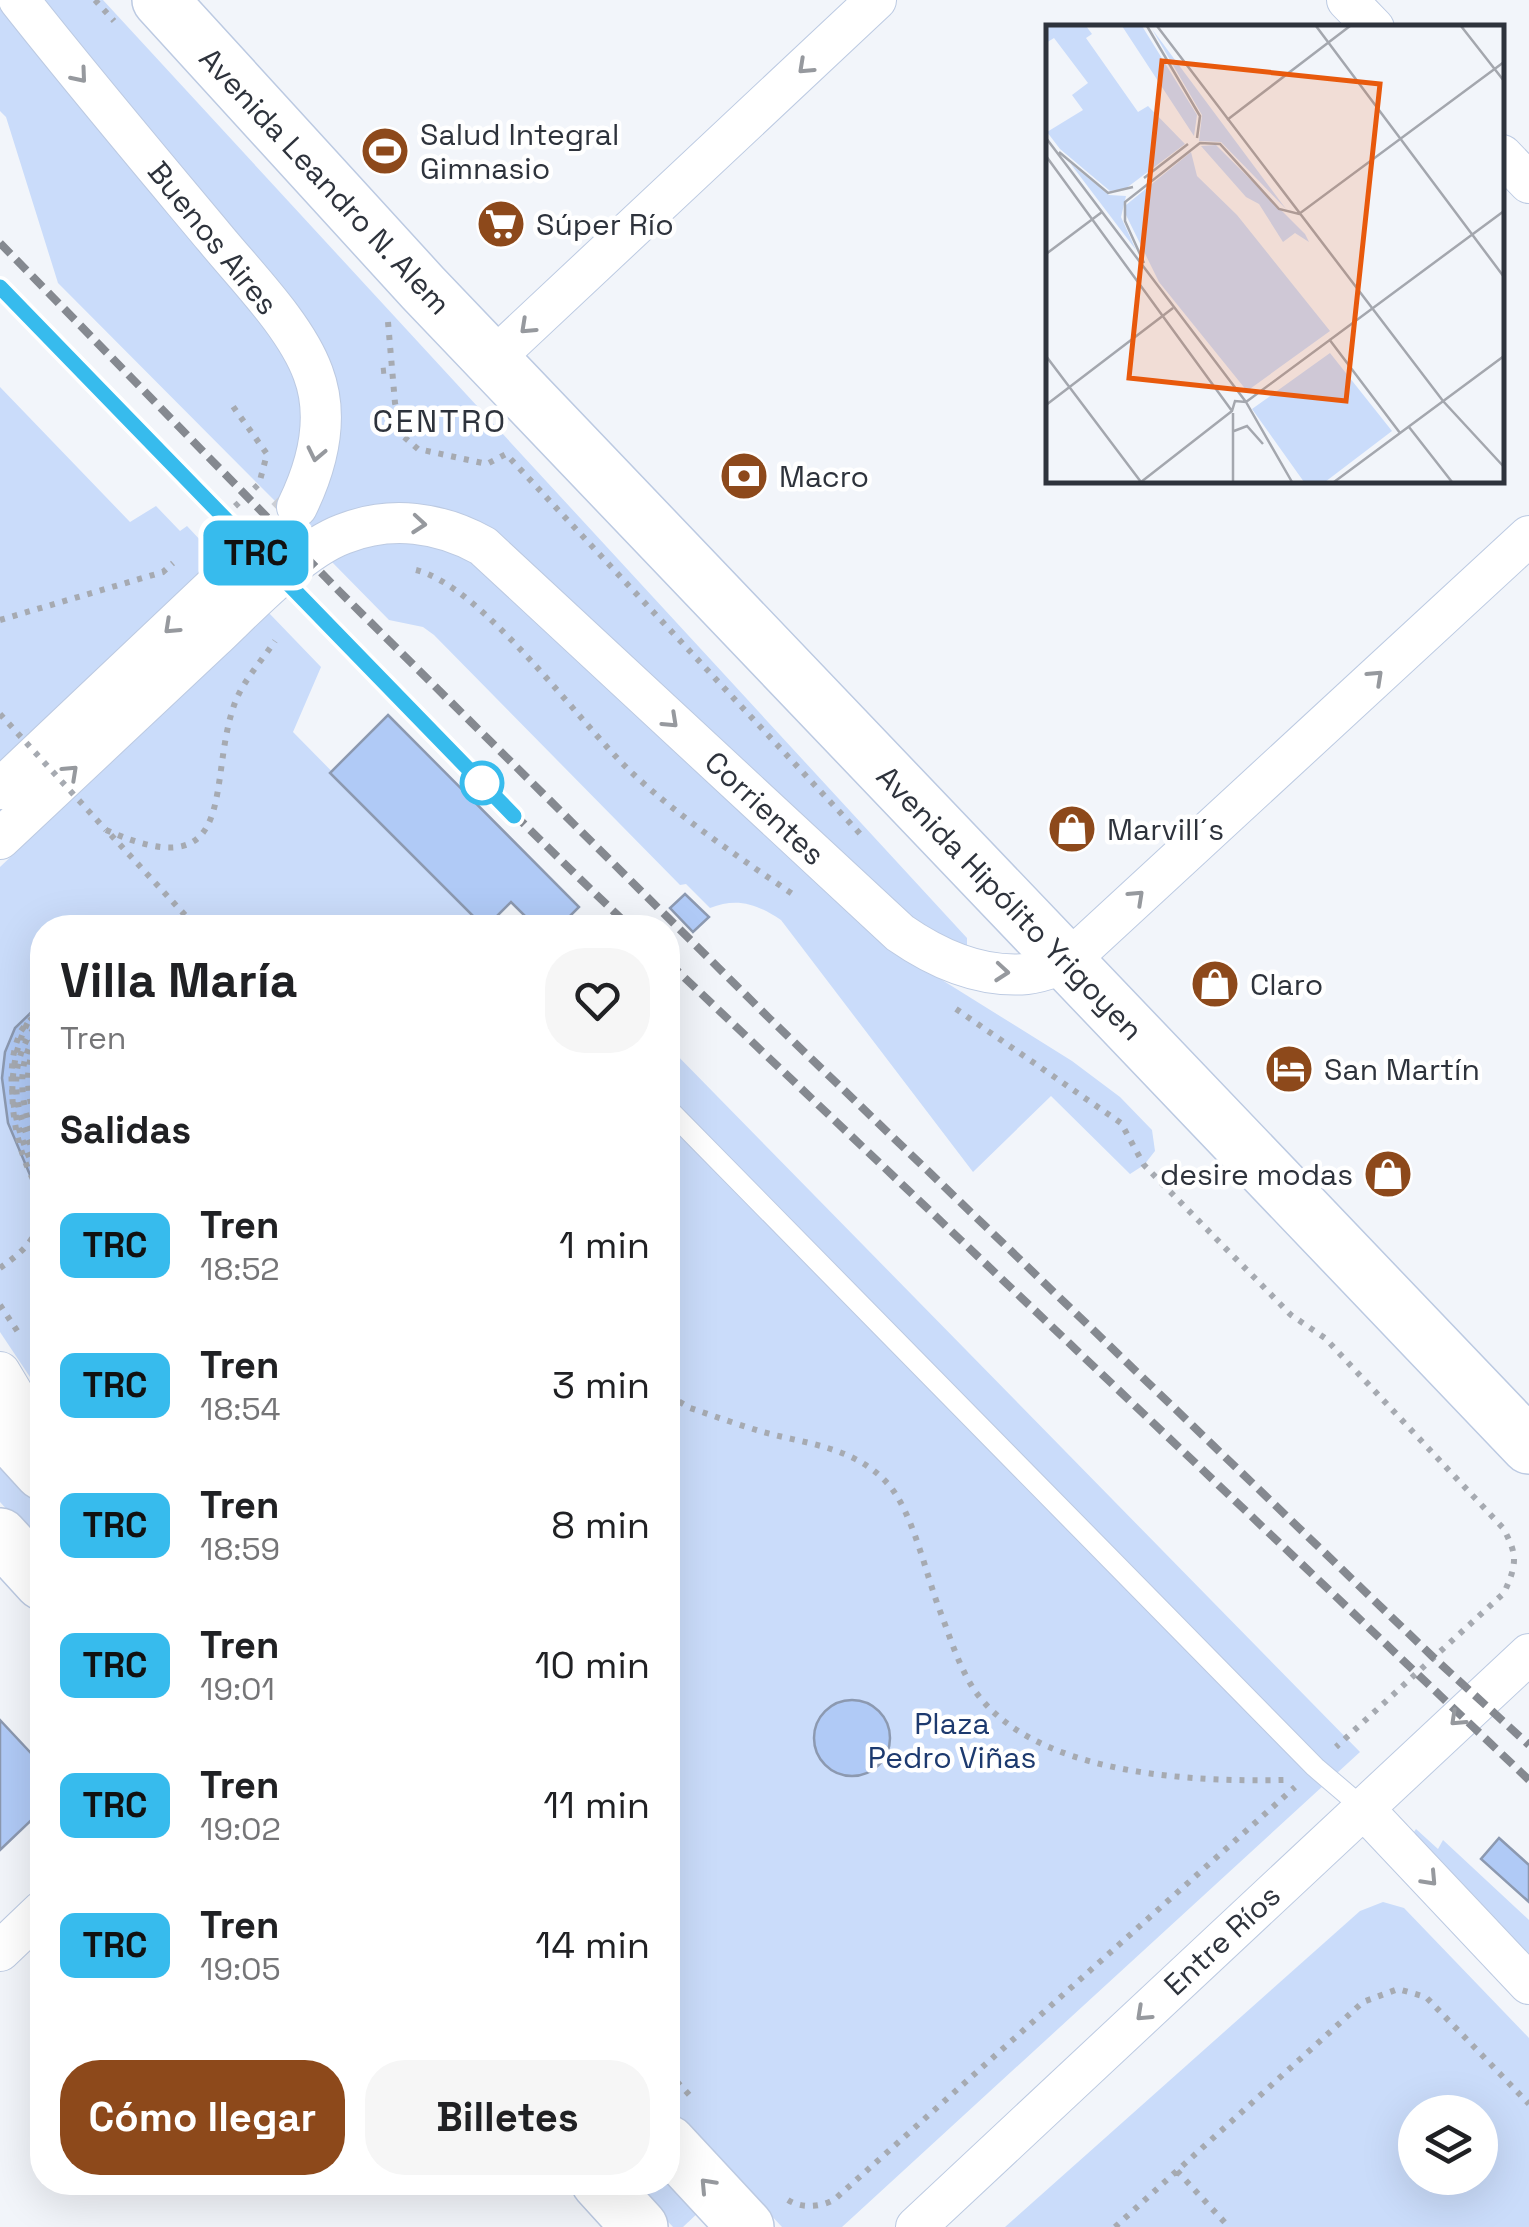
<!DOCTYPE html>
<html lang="es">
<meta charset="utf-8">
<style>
body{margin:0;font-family:"Space Grotesk",sans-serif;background:#f6f6f6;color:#202124;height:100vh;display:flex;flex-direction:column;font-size:38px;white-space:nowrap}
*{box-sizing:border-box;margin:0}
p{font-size:32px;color:#757577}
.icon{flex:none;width:55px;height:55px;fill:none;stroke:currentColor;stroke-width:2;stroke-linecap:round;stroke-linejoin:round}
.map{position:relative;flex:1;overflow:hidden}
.panel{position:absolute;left:30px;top:915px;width:650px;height:1280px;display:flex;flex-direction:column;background:#fff;border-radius:40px;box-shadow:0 10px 40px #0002}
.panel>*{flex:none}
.badge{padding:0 20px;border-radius:15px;font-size:35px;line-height:65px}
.buttons{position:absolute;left:1398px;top:2095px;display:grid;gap:20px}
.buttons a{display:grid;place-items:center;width:100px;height:100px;border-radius:50%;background:#fff;box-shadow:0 10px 40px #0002;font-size:50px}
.map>.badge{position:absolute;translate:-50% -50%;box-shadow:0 0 0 5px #fff}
h2{padding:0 30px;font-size:38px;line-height:90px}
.round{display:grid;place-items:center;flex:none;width:105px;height:105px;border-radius:40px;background:#f6f6f6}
.headline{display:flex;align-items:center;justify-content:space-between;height:170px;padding:0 30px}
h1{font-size:48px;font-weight:700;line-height:75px}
.primary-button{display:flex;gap:20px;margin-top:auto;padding:20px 30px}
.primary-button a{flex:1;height:115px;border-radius:40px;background:#8d491b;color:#fff;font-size:40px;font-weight:700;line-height:115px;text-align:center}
.primary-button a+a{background:#f6f6f6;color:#202124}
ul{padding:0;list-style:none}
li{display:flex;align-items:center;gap:30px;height:140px;padding:0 30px}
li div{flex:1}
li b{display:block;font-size:38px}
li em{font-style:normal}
li .badge{min-width:110px;font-weight:700;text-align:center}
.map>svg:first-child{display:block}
</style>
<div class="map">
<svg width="1529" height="2227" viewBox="0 0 1529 2227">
<rect width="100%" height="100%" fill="#f2f5fa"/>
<!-- green -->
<path fill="#cadcfa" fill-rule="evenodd" d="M40,0H103L967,938V946L941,941L917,925L501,542L312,527L309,523L337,430Z
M0,1L269,331C277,344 287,358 293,372C308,409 305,473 275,501L58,283L6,117L0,111Z
M0,387L130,522L156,506L180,531L187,526L218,559L0,763Z
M398,539L457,549L902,955L1072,1061L1120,1097L1152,1130L1155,1151L1144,1165L1130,1174L1051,1096L973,1172L781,920C757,904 737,897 710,908L686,884L680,885L434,635L423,627L389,620L330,560L338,553Z
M268,612L321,667L293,732L485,927L42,928V1395L0,1332V867Z
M668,1046L1360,1752L842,2227H782L668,2105Z
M0,1456L42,1502V1548L0,1502Z
M1416,1829L1438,1849L1443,1840L1529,1920V1954L1408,1841Z
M1383,1902L1404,1908L1529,2038V2227H1005L1360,1911ZM1415,2112H1480V2178H1415Z
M668,2182L701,2210L683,2227H673L632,2183Z"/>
<!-- building -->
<path fill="#b0caf6" stroke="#8c99b0" stroke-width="2.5" d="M388,715L579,907L558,928H537L511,902L485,928L330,773Z
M685,894L709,917L693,932L670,908Z
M42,1002V1195L30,1175L8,1123L2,1078L5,1052L15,1028Z
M814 1738a38 38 0 1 1 76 0a38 38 0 1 1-76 0Z
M0,1720L42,1765V1810L0,1850Z
M1499,1838L1529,1865V1902L1481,1859Z"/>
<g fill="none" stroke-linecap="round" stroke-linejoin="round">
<!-- minor-tunnel -->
<path stroke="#cbced4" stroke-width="40" stroke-dasharray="40 20" stroke-linecap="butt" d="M242,560L297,507"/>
<!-- service casing -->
<g stroke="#bccae2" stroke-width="22">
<path id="service" d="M668,1109L1315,1767L1363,1808"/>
</g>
<!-- minor casing -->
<g stroke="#bccae2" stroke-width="42">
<path id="minor" d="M19,0C82,80 148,158 214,237C246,276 296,326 313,373C330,418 317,466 297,507
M1347,0L1374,28
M1502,155L1529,183
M492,360L876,0
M0,789L242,560
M0,839C71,772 142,706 213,639C247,607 300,550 343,534C391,515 440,522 483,546L900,933C936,958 981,978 1027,974C1040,973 1054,967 1066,963L1529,536
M0,1372L42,1442
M1363,1808L1529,1984
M0,1951L42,1911
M916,2227L1529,1654"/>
</g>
<!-- secondary casing -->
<g stroke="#bccae2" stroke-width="58">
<path id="secondary" d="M160,0L423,288L1529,1446
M0,1426L42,1472
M0,1536L42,1582
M668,2143L746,2227
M599,2182L640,2227"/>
</g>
<!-- path -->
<path stroke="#a6aab1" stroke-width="6" stroke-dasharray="5 8" stroke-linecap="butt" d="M95,0L114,21
M388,322L395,403L403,436L418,449L487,464L506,454L864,838
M381,371L391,370
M216,524L259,484L267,454L232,405
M416,570C483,587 577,720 630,771C680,818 737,856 794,895
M0,620L163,572L173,563
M106,830C244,891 205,779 236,700C245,679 262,660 275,641
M111,835L197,928
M42,1002C0,1049 5,1138 42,1195
M42,1008C36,1015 26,1023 21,1031C0,1076 17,1141 42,1182
M956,1009L1121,1123L1144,1165L1291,1315L1325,1338L1503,1528C1518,1555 1517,1564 1504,1593L1336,1747
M42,1018C0,1066 16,1117 42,1170
M42,1027C10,1064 22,1115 42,1155
M42,1037C17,1066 31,1110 42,1141
M0,1268C28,1248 50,1229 30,1194
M0,1305L20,1335
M668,1395L690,1408C714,1416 739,1425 763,1432C807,1444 855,1447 888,1484C913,1512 926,1575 940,1611C950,1637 958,1664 973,1688C1031,1775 1190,1782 1284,1780
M668,2072L694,2100
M1177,2171L1229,2227
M788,2200C802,2209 822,2207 835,2199L1295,1787
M1115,2227L1363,2002L1398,1989L1426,1997L1529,2104"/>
<!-- service -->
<use href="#service" stroke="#fff" stroke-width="20"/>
<!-- minor -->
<use href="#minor" stroke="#fff" stroke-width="40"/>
<!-- secondary -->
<use href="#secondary" stroke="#fff" stroke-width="55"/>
<!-- rail -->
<path stroke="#858990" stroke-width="8" stroke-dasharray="15 8" stroke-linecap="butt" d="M0,243L340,592L769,1018L1433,1657L1529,1745
M0,287C208,503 414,720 631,928
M668,962L1529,1780"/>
<!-- path-bridge -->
<path stroke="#a6aab1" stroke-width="6" stroke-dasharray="5 8" stroke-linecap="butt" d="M0,714L106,830"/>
</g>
<!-- one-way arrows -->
<defs><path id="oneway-chevron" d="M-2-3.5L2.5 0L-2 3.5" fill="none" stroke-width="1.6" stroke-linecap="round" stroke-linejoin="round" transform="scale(2.5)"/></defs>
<g stroke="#96999e">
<use href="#oneway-chevron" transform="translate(805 67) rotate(137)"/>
<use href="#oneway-chevron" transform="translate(80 76) rotate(50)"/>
<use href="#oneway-chevron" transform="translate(527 327) rotate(137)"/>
<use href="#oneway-chevron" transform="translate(316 454) rotate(102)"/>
<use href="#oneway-chevron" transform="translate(419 524) rotate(5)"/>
<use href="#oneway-chevron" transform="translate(171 627) rotate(137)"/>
<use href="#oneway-chevron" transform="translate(1376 677) rotate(-43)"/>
<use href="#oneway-chevron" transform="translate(671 721) rotate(43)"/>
<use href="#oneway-chevron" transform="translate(71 772) rotate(-43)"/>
<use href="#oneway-chevron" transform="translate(1137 897) rotate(-43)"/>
<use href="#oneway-chevron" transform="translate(1002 972) rotate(5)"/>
<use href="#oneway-chevron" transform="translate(1457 1719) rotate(137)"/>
<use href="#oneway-chevron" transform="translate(1430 1879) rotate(47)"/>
<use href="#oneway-chevron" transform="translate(1143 2014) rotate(137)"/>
<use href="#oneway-chevron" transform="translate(707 2185) rotate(-133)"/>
</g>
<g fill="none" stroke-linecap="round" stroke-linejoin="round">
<!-- line casing -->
<g stroke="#fff" stroke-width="22">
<path id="line" d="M0,287L514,816"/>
</g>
<!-- line -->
<use href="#line" stroke="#37bbed" stroke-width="15"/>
</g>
<!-- icons -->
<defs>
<g id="stadium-disc" transform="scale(2.5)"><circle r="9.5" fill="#8d491b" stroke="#fff"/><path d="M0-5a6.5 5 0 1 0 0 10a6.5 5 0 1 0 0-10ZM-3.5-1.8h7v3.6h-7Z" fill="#fff"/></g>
<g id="supermarket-disc" transform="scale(2.5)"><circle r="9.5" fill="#8d491b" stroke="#fff"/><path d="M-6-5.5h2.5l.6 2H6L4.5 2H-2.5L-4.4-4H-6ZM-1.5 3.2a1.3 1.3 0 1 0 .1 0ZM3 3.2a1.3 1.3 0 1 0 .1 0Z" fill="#fff"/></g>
<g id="bank-disc" transform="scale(2.5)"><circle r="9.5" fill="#8d491b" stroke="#fff"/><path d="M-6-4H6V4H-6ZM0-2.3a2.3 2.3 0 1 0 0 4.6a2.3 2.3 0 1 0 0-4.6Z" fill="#fff"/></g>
<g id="shop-disc" transform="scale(2.5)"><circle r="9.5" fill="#8d491b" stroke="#fff"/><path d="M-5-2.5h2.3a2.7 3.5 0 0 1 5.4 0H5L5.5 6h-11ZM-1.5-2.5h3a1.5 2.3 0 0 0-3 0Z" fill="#fff"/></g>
<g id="hotel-disc" transform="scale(2.5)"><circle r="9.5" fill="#8d491b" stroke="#fff"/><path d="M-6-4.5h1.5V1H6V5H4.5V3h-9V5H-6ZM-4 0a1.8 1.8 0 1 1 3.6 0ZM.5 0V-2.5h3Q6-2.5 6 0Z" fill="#fff"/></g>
</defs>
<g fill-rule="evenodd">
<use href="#stadium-disc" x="385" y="151"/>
<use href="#supermarket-disc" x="501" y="224"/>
<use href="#bank-disc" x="744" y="476"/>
<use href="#shop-disc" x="1072" y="829"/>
<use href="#shop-disc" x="1215" y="984"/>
<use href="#hotel-disc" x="1289" y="1069"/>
<use href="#shop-disc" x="1388" y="1174"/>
</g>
<!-- markers -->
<circle fill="#fff" stroke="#37bbed" stroke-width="5" cx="482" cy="783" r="20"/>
<g text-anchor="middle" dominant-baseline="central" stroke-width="9" stroke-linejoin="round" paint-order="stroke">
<!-- poi labels -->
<g font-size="30" fill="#2e333c" stroke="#fff" text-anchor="start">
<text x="420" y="134">Salud Integral<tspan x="420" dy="34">Gimnasio</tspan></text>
<text x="536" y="224">Súper Río</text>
<text x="779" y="476">Macro</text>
<text x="1107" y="829">Marvill´s</text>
<text x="1250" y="984">Claro</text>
<text x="1324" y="1069">San Martín</text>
<text x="1353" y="1174" text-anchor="end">desire modas</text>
</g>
<!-- street labels -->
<g font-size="30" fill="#2e333c" stroke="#fff">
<text transform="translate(325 181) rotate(47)">Avenida Leandro N. Alem</text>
<text transform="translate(213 238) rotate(51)">Buenos Aires</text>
<text transform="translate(765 808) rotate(43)">Corrientes</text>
<text transform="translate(1010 903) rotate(46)">Avenida Hipólito Yrigoyen</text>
<text transform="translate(1222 1940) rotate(-43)">Entre Ríos</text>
</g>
<!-- park labels -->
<g font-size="30" fill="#1d3a6f" stroke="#fff">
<text x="952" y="1723">Plaza<tspan x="952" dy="34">Pedro Viñas</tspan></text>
</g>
<!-- neighbourhood labels -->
<g font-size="32" letter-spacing="2.5" fill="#2e333c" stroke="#fff">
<text x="440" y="421">CENTRO</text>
</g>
</g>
<!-- overview -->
<g transform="translate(1046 25)">
<rect width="458" height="458" fill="#f2f5fa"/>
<path d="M0,1H40L46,9L40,13L92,87L102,81L139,119L79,164L64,166L14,124L1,107L37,85L26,70L42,58L8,13L0,18ZM76,1H96L151,90L148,111ZM106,4L240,184L175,117L153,116L156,90ZM170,120L259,209L263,217L249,208L237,217L213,179L200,172L155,121ZM145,127L151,151L191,190L284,306L201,366L113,257L80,190V180ZM24,138L63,170L80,171L75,192L90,225ZM284,328L346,406L279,457H258L206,384Z" fill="#cadcfa"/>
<path fill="none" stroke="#a4a7ae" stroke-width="2.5" d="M101,1L154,91L151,113M111,1L397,376L458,442M270,1L458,252M415,1L458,56M181,95L304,1M0,113L200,377M13,127L62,168L87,162M0,131L186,386M98,153L142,119M0,229L56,187M98,238L79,196V177L154,118L174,119L233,184L253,189L458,37M283,314L354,408M0,331L95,457M200,377L246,457M0,380L127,283M187,388V457M363,402L406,457M188,406L201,401L217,419M95,457L186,386L189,376L200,377L458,186M288,457L458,331"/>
<path fill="#e8590c" fill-opacity="0.15" stroke="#e8590c" stroke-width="5" d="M116,36L334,59L300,376L83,353Z"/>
<rect width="458" height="458" fill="none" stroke="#2e333c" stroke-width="5"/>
</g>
</svg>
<div class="buttons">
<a><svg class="icon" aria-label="layers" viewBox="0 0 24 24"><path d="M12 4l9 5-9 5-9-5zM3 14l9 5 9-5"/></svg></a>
</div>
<b class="badge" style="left:256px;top:553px;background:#37bbed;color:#111">TRC</b>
<section class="panel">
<div class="headline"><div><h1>Villa María</h1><p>Tren</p></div><a class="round"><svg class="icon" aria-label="heart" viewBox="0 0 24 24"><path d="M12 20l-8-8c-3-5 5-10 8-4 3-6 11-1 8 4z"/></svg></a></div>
<h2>Salidas</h2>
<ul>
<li><span class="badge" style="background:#37bbed;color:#111">TRC</span><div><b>Tren</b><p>18:52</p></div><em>1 min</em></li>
<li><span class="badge" style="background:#37bbed;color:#111">TRC</span><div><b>Tren</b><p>18:54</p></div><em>3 min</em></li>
<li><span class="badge" style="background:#37bbed;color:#111">TRC</span><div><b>Tren</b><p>18:59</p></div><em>8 min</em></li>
<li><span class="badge" style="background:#37bbed;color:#111">TRC</span><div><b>Tren</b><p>19:01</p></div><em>10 min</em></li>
<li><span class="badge" style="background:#37bbed;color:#111">TRC</span><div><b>Tren</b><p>19:02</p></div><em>11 min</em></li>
<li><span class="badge" style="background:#37bbed;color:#111">TRC</span><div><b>Tren</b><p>19:05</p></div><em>14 min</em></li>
</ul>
<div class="primary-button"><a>Cómo llegar</a><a>Billetes</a></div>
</section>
</div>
